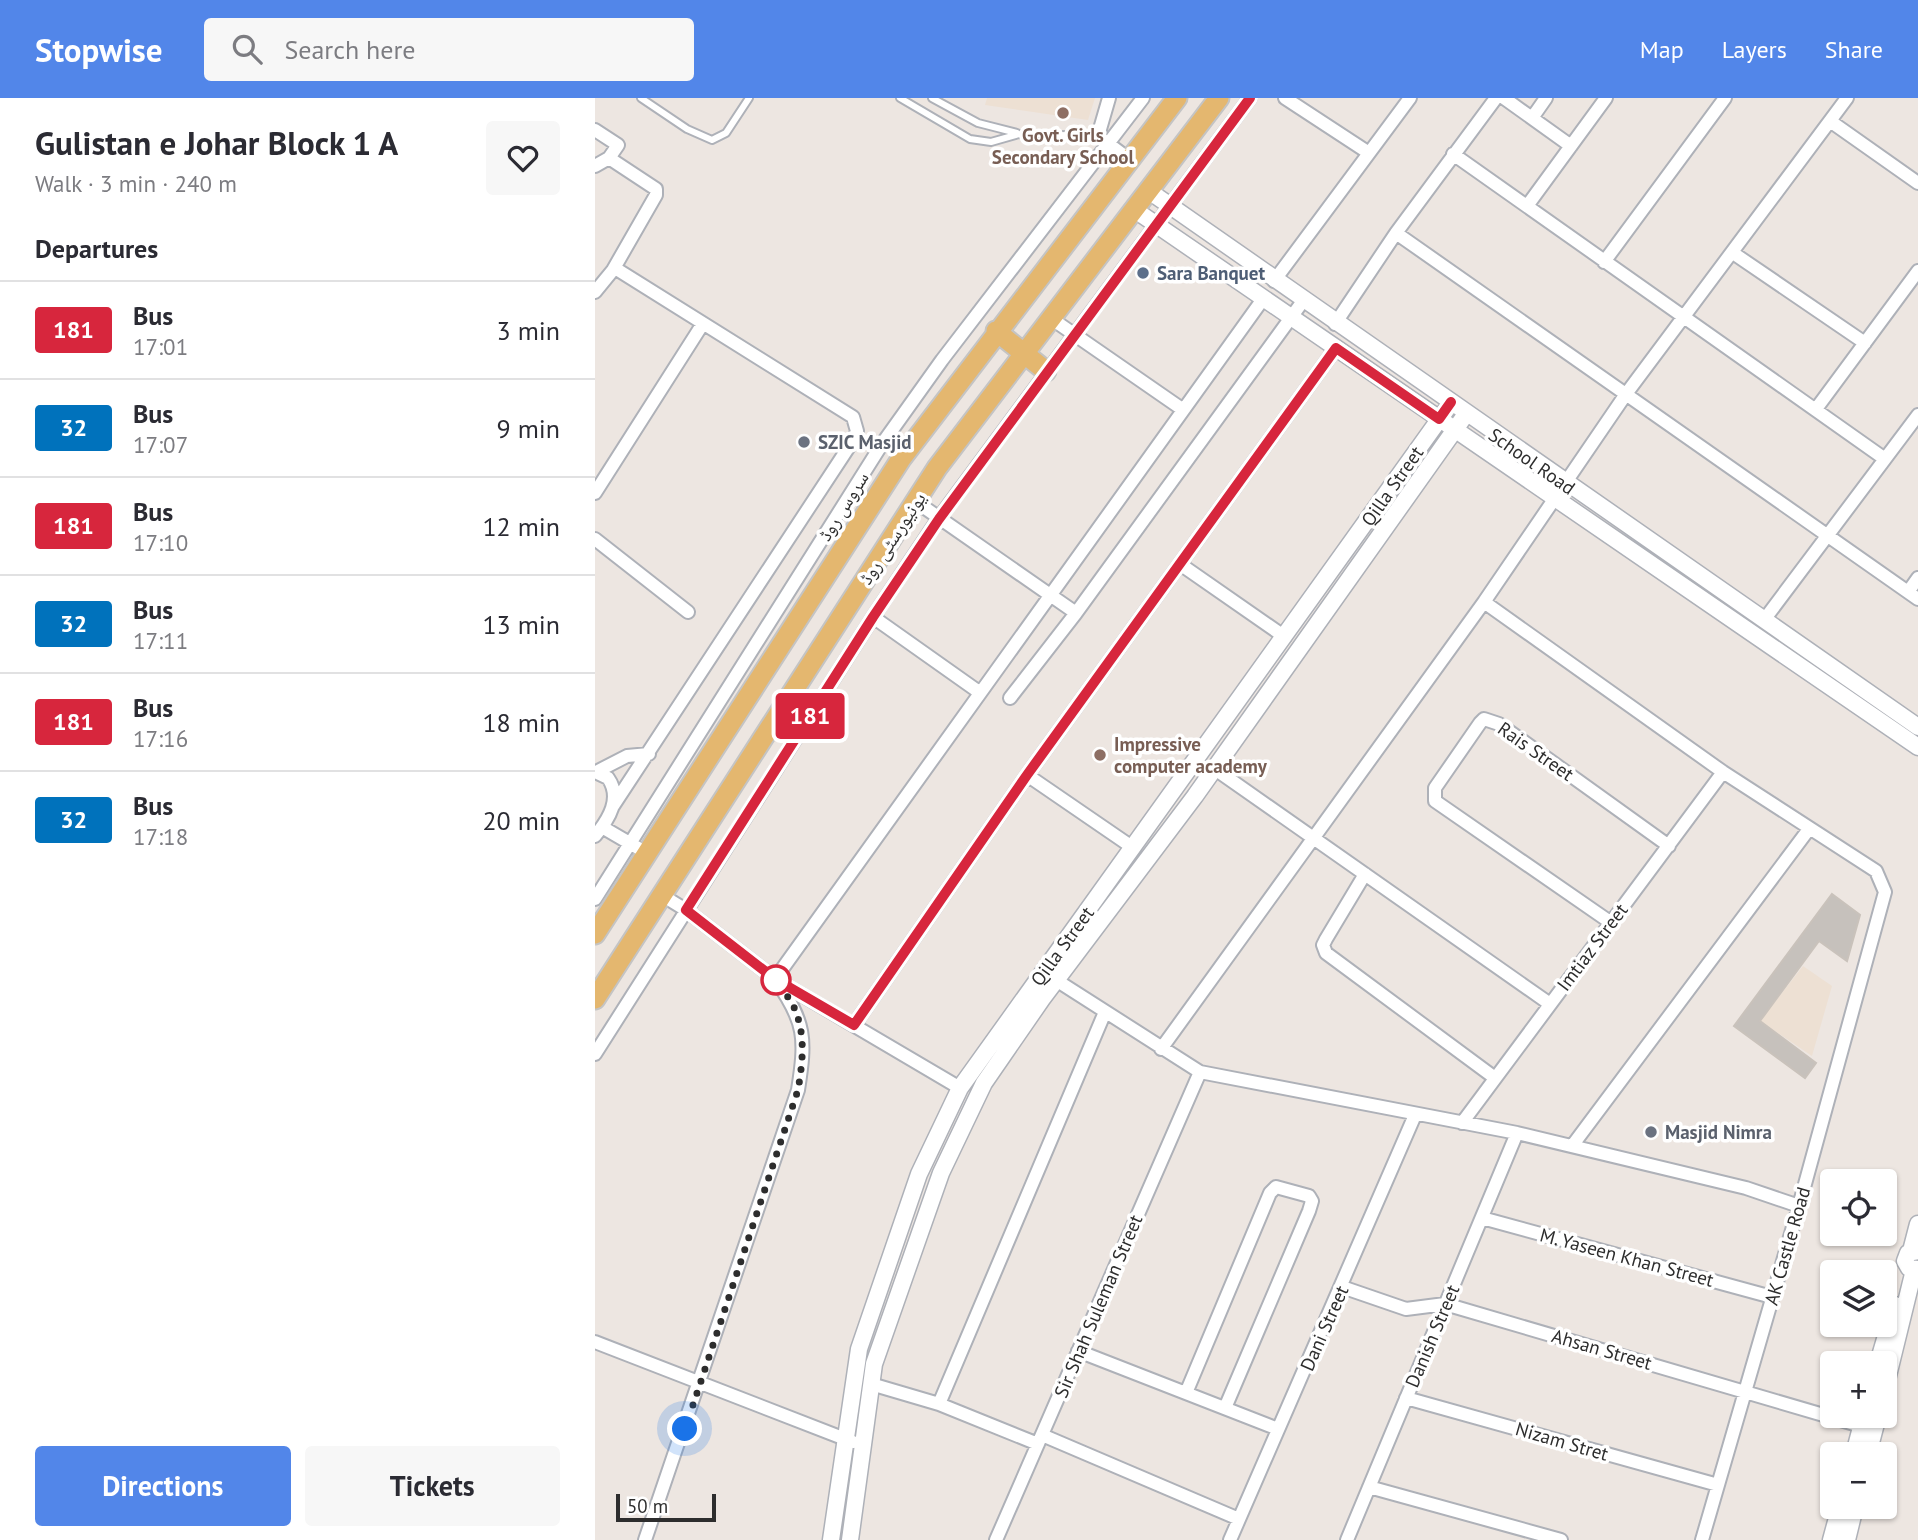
<!DOCTYPE html>
<meta charset="utf-8">
<style>
body{margin:0;font-family:"PT Sans","Noto Naskh Arabic",sans-serif;background:#f7f7f7;color:#2b2b33;height:100vh;display:flex;flex-direction:column;font-size:26px;white-space:nowrap}
*{box-sizing:border-box;margin:0}
p{font-size:23px;color:#7c7c81}
.icon{flex:none;width:38px;height:38px;fill:none;stroke:currentColor;stroke-width:2;stroke-linecap:round;stroke-linejoin:round}
.map{position:relative;flex:1;overflow:hidden}
.side{display:flex;flex-direction:column;background:#fff;width:595px}
.side>*{flex:none}
.badge{padding:0 14px;border-radius:5px;font-size:24px;line-height:46px}
.buttons{position:absolute;left:1225px;top:1071px;display:grid;gap:14px}
.buttons a{display:grid;place-items:center;width:77px;height:77px;border-radius:7px;background:#fff;box-shadow:0 2px 5px #0004;font-size:35px}
.scale{position:absolute;left:21px;bottom:18px;width:100px;box-sizing:border-box;padding-left:7px;border:4px solid #2d2d2d;border-top:0;font-size:19px;line-height:24px;white-space:nowrap;color:#2d2d2d;-webkit-text-stroke:5px #fff;paint-order:stroke}
.you{position:absolute;width:35px;height:35px;margin:-18px;border:5px solid #fff;border-radius:50%;background:#1a73e8;box-shadow:0 0 0 10px #1a73e833}
.map>.badge{position:absolute;translate:-50% -50%;box-shadow:0 0 0 4px #fff}
h2{padding:0 35px;font-size:26px;line-height:63px}
.round{display:grid;place-items:center;flex:none;width:74px;height:74px;border-radius:7px;background:#f7f7f7}
.overview{display:flex;align-items:center;justify-content:space-between;height:119px;padding:0 35px}
h1{font-size:33px;font-weight:600;line-height:52px}
.primary-button{display:flex;gap:14px;margin-top:auto;padding:14px 35px}
.primary-button a{flex:1;height:80px;border-radius:7px;background:#5286e9;color:#fff;font-size:28px;font-weight:600;line-height:80px;text-align:center}
.primary-button a+a{background:#f7f7f7;color:#2b2b33}
ul{padding:0;list-style:none}
li{display:flex;align-items:center;gap:21px;height:98px;padding:0 35px;border-top:2px solid #e1e1e2}
li div{flex:1}
li b{display:block;font-size:26px}
li em{font-style:normal}
li .badge{min-width:77px;font-weight:700;text-align:center}
header{display:flex;align-items:center;gap:42px;box-sizing:border-box;height:98px;padding:0 35px;background:#5286e9;color:#fff}
header strong{font-size:33px}
nav{display:flex;gap:38px;margin-inline-start:auto;font-size:24px}
.search{width:490px;height:63px;background:#f7f7f7;display:flex;align-items:center;gap:18px;box-sizing:border-box;padding:0 24px;border-radius:7px;color:#7c7c81;font-size:26px}
main{display:flex;flex:1;min-height:0}
.map>svg:first-child{display:block}
</style>
<header>
<strong>Stopwise</strong>
<div class="search"><svg class="icon" aria-label="search" viewBox="0 0 24 24"><circle cx="10" cy="10" r="6"/><path d="M15 15l6 6"/></svg>Search here</div>
<nav><a>Map</a><a>Layers</a><a>Share</a></nav>
</header>
<main>
<section class="side">
<div class="overview"><div><h1>Gulistan e Johar Block 1 A</h1><p>Walk · 3 min · 240 m</p></div><a class="round"><svg class="icon" aria-label="heart" viewBox="0 0 24 24"><path d="M12 20l-8-8c-3-5 5-10 8-4 3-6 11-1 8 4z"/></svg></a></div>
<h2>Departures</h2>
<ul>
<li><span class="badge" style="background:#d7263d;color:#fff">181</span><div><b>Bus</b><p>17:01</p></div><em>3 min</em></li>
<li><span class="badge" style="background:#0072bc;color:#fff">32</span><div><b>Bus</b><p>17:07</p></div><em>9 min</em></li>
<li><span class="badge" style="background:#d7263d;color:#fff">181</span><div><b>Bus</b><p>17:10</p></div><em>12 min</em></li>
<li><span class="badge" style="background:#0072bc;color:#fff">32</span><div><b>Bus</b><p>17:11</p></div><em>13 min</em></li>
<li><span class="badge" style="background:#d7263d;color:#fff">181</span><div><b>Bus</b><p>17:16</p></div><em>18 min</em></li>
<li><span class="badge" style="background:#0072bc;color:#fff">32</span><div><b>Bus</b><p>17:18</p></div><em>20 min</em></li>
</ul>
<div class="primary-button"><a>Directions</a><a>Tickets</a></div>
</section>
<div class="map">
<svg width="1323" height="1442" viewBox="0 0 1323 1442">
<rect width="100%" height="100%" fill="#ede6e1"/>
<!-- education -->
<path fill="#ede0d3" d="M392,0H500L493,22L390,7Z
M1208,868L1237,888L1217,958L1165,923Z"/>
<!-- building -->
<path fill="#c6c1bc" stroke="#c9c2bb" stroke-width="2" d="M1237,796L1265,817L1252,863L1224,843L1165,923L1221,965L1210,980L1139,928Z"/>
<g fill="none" stroke-linecap="round" stroke-linejoin="round">
<!-- service casing -->
<g stroke="#aeb1b8" stroke-width="10">
<path id="service" d="M46,0L92,31L117,42L131,35L154,0
M305,0L375,41L396,44L424,36L503,38
M337,0L383,25L422,35"/>
</g>
<!-- minor casing -->
<g stroke="#aeb1b8" stroke-width="16">
<path id="minor" d="M514,0L503,38L535,62
M690,0L774,55
M909,0L976,48
M937,20L951,0
M1235,23L1323,85
M0,32L23,47L14,60L61,91V97L18,172
M858,56L1290,361
M0,68L14,60
M932,108L1011,0
M801,135L1323,501
M1138,155L1270,245
M1009,164L1130,0
M679,183L815,0
M0,194L18,172H23L258,319L262,333L259,341L18,708
M457,221L587,311
M740,226L801,135L901,0
M1221,311L1323,173
M0,395L107,227
M320,403L481,515
M0,441L93,514
M585,466L690,539
M1313,494L1323,480
M889,504L1128,674L1281,773L1290,794L1204,1108L1107,1442
M278,519L384,594
M1169,522L1323,317
M415,600L481,515L708,203
M620,671L955,906
M3,673L32,658L54,656
M0,674L13,680C27,700 14,721 0,738
M432,677L537,749
M7,729L43,750
M770,776L731,841L728,847L731,855L900,980
M65,796L91,812L180,881L365,990
M0,801L287,346L347,262L548,0
M1015,824L840,703V690L885,625L889,621L904,626L1074,748
M461,882L605,974L922,1035L1151,1090L1204,1108
M259,927L432,677L741,250
M566,951L889,504L1031,296L1252,0
M0,956L278,519L344,420L655,0
M867,1025L1128,674
M977,1048L1214,731
M887,1120L1177,1199
M747,1189L811,1211L850,1206L1266,1328
M0,1244L258,1344
M483,1253L683,1331
M276,1286L344,1306L443,1346
M591,1295L675,1095L681,1089L714,1098L717,1103L714,1113L630,1310
M811,1300L1123,1387
M344,1306L510,914
M447,1337L644,1421
M774,1389L966,1442
M50,1442L203,992C211,941 211,924 180,881L668,201
M401,1442L605,974
M635,1442L820,1017
M752,1442L922,1035"/>
</g>
<!-- tertiary casing -->
<g stroke="#aeb1b8" stroke-width="19">
<path id="tertiary" d="M554,93L1323,629
M540,112L1323,649
M1316,1153L1323,1126
M1323,1153L1313,1155L1310,1163L1314,1170L1323,1171
M1283,1265L1300,1207
M1290,1290L1319,1172
M1259,1356L1269,1318
M1273,1356L1283,1318
M236,1442L264,1251L324,1076L365,990L856,305
M255,1442L279,1266L346,1075L389,985L447,901L600,698L871,316
M1236,1442L1245,1409
M1252,1442L1260,1409"/>
</g>
<!-- primary casing -->
<g stroke="#c4c4c4" stroke-width="23">
<path id="primary" d="M401,233L451,273
M0,836L306,361L582,0
M0,901L342,370L624,0"/>
</g>
<!-- service -->
<use href="#service" stroke="#fff" stroke-width="6"/>
<!-- minor -->
<use href="#minor" stroke="#fff" stroke-width="12"/>
<!-- tertiary -->
<use href="#tertiary" stroke="#fff" stroke-width="16"/>
<!-- primary -->
<use href="#primary" stroke="#e4b76f" stroke-width="19"/>
</g>
<g fill="none" stroke-linecap="round" stroke-linejoin="round">
<!-- line casing -->
<g stroke="#fff" stroke-width="16">
<path id="line" d="M655,0L344,421L278,519L91,812L180,881L259,927L432,677L741,250L844,321L856,304"/>
</g>
<!-- line -->
<use href="#line" stroke="#d7263d" stroke-width="10"/>
<!-- walk -->
<path stroke="#2d2d2d" stroke-width="7" stroke-dasharray="0 12.6" d="M90,1331L203,992C208,962 211,935 198,907C193,898 183,887 181,882"/>
</g>
<!-- markers -->
<g fill="#8d6e63" stroke="#fff" stroke-width="2.5">
<circle cx="468" cy="15" r="7"/>
<circle cx="505" cy="657" r="7"/>
</g>
<circle fill="#5c6f8a" stroke="#fff" stroke-width="2.5" cx="548" cy="175" r="7"/>
<g fill="#6b7280" stroke="#fff" stroke-width="2.5">
<circle cx="209" cy="344" r="7"/>
<circle cx="1056" cy="1034" r="7"/>
</g>
<circle fill="#fff" stroke="#d7263d" stroke-width="3.5" cx="181" cy="882" r="14"/>
<g text-anchor="middle" dominant-baseline="central" stroke-width="7" stroke-linejoin="round" paint-order="stroke">
<!-- education labels -->
<g font-size="19" font-weight="bold" fill="#785e54" stroke="#fff">
<text x="468" y="37">Govt. Girls<tspan x="468" dy="22">Secondary School</tspan></text>
<text x="519" y="646" text-anchor="start">Impressive<tspan x="519" dy="22">computer academy</tspan></text>
</g>
<!-- service labels -->
<g font-size="19" font-weight="bold" fill="#4e5e75" stroke="#fff" text-anchor="start">
<text x="562" y="175">Sara Banquet</text>
</g>
<!-- worship labels -->
<g font-size="19" font-weight="bold" fill="#5b616d" stroke="#fff" text-anchor="start">
<text x="223" y="344">SZIC Masjid</text>
<text x="1070" y="1034">Masjid Nimra</text>
</g>
<!-- street labels -->
<g font-size="19" fill="#2d2d2d" stroke="#fff">
<text transform="translate(937 363) rotate(35)">School Road</text>
<text transform="translate(797 388) rotate(-55)">Qilla Street</text>
<text transform="translate(248 408) rotate(-58)">سروس روڈ</text>
<text transform="translate(297 440) rotate(-57)">یونیورسٹی روڈ</text>
<text transform="translate(941 653) rotate(35)">Rais Street</text>
<text transform="translate(467 848) rotate(-54)">Qilla Street</text>
<text transform="translate(997 849) rotate(-53)">Imtiaz Street</text>
<text transform="translate(1192 1148) rotate(-74)">AK Castle Road</text>
<text transform="translate(1032 1159) rotate(15)">M. Yaseen Khan Street</text>
<text transform="translate(503 1208) rotate(-67)">Sir Shah Suleman Street</text>
<text transform="translate(729 1230) rotate(-66)">Dani Street</text>
<text transform="translate(837 1238) rotate(-67)">Danish Street</text>
<text transform="translate(1007 1251) rotate(16)">Ahsan Street</text>
<text transform="translate(967 1343) rotate(16)">Nizam Stret</text>
</g>
</g>
</svg>
<div class="buttons">
<a><svg class="icon" aria-label="locate" viewBox="0 0 24 24"><circle cx="12" cy="12" r="6"/><path d="M12 2v4M12 18v4M2 12h4M18 12h4"/></svg></a>
<a><svg class="icon" aria-label="layers" viewBox="0 0 24 24"><path d="M12 4l9 5-9 5-9-5zM3 14l9 5 9-5"/></svg></a>
<a>+</a>
<a>−</a>
</div>
<div class="scale">50 m</div>
<div class="you" style="left:90px;top:1331px"></div>
<b class="badge" style="left:215px;top:618px;background:#d7263d;color:#fff">181</b>
</div>
</main>
